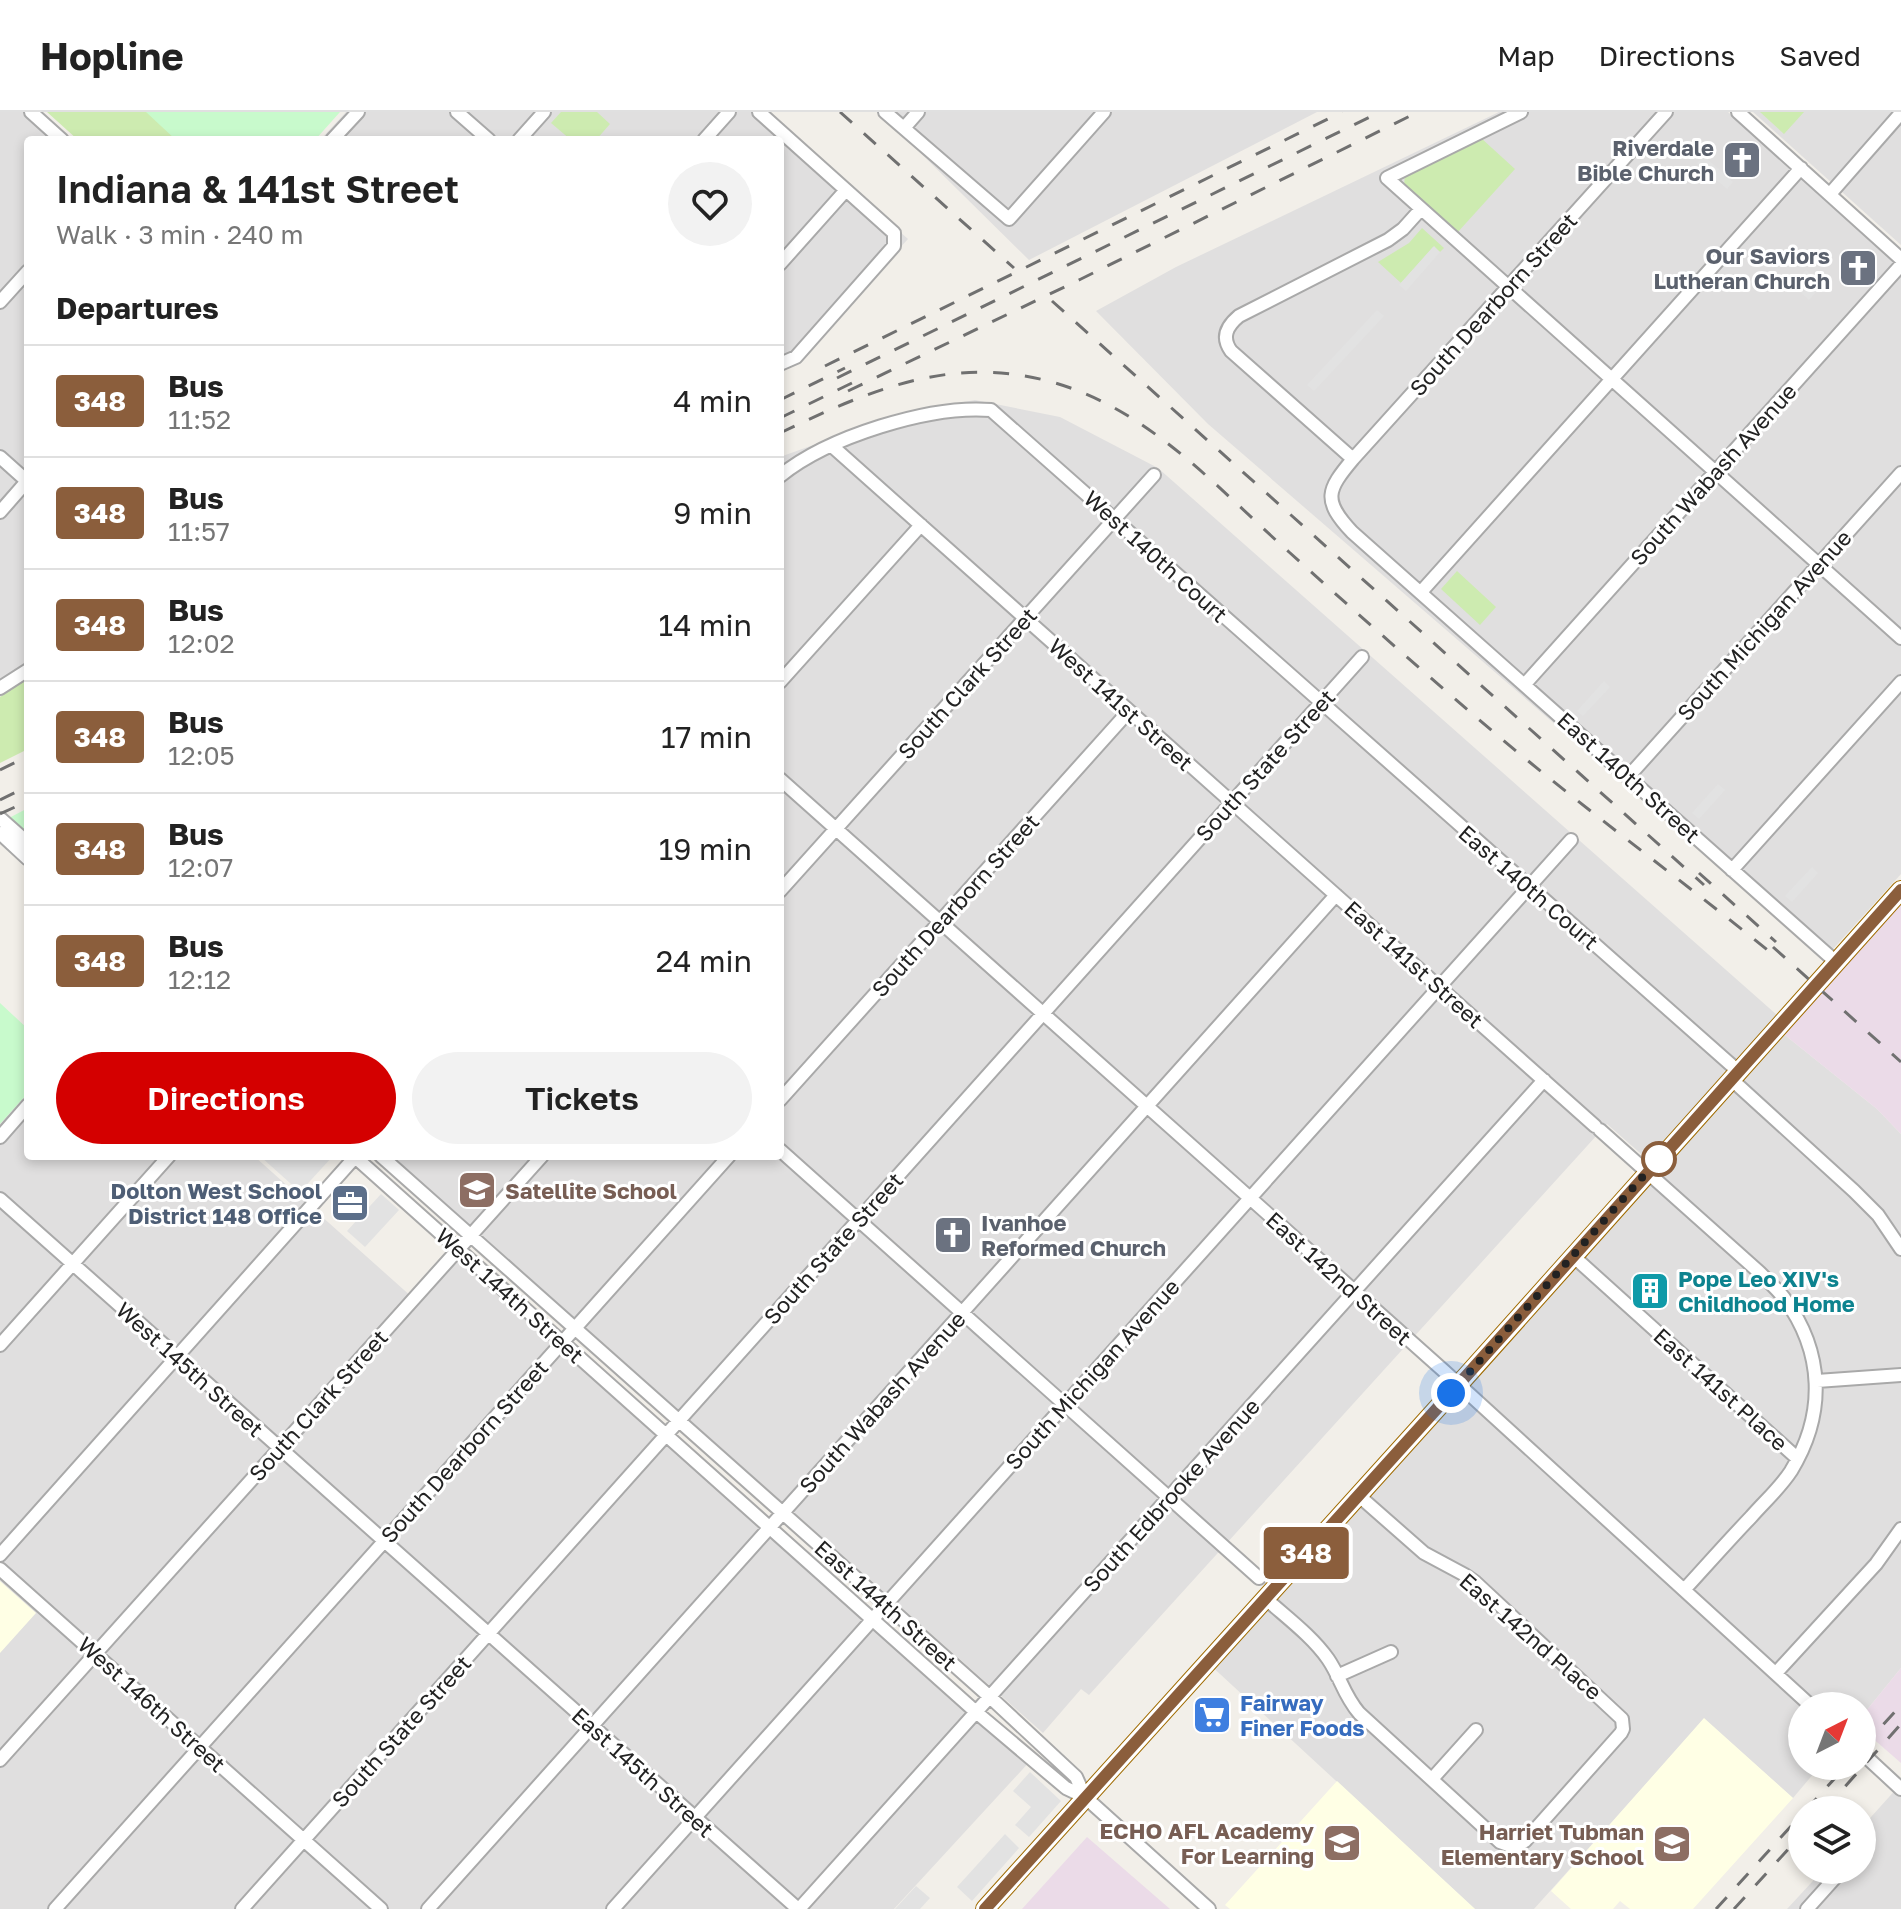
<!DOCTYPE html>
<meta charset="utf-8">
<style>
body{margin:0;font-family:"Golos Text",sans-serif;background:#f2f2f2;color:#222;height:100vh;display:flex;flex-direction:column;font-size:30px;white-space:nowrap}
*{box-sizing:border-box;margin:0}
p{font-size:26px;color:#767676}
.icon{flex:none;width:44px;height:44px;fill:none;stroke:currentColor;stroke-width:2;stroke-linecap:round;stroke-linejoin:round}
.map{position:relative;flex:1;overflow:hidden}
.sheet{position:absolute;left:24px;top:24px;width:760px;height:1024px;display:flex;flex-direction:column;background:#fff;border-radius:8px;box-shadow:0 4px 12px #0003}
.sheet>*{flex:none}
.badge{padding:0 16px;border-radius:6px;font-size:28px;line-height:52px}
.needle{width:52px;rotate:42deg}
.buttons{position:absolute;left:1788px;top:1580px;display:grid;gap:16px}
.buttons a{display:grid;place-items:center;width:88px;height:88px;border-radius:50%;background:#fff;box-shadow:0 4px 12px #0003;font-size:40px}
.you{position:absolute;width:40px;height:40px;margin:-20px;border:6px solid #fff;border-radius:50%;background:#1a73e8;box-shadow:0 0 0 12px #1a73e833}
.map>.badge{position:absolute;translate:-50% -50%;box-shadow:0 0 0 4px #fff}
h2{padding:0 32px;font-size:30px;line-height:72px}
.round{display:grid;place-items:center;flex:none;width:84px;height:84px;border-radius:42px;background:#f2f2f2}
.head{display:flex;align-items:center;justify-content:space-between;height:136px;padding:0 32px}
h1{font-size:38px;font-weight:600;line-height:60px}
.cta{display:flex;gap:16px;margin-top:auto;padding:16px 32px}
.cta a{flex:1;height:92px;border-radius:48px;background:#d40000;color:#fff;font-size:32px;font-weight:600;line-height:92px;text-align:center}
.cta a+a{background:#f2f2f2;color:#222}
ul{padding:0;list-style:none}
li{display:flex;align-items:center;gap:24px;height:112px;padding:0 32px;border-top:2px solid #e0e0e0}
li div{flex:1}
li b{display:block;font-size:30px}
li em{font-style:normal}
li .badge{min-width:88px;font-weight:700;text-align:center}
header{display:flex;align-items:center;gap:48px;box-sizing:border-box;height:112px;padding:0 40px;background:#fff;border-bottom:2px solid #e0e0e0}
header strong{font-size:38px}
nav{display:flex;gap:44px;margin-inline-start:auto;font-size:28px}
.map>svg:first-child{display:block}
</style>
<header>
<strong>Hopline</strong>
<nav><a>Map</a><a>Directions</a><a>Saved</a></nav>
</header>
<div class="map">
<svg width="1901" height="1797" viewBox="0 0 1901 1797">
<rect width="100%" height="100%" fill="#f2efe9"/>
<!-- residential -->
<path fill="#e0dfdf" d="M0,0H42L73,28H28V566L0,585Z
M346,0H766L908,127L799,246L780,257V28H320Z
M879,0H1317L1029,148Z
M1499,0H1728L1901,157V762L1823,848L1653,697L1208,312L1096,199L1176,155Z
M1753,0H1901V133Z
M975,288L1060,305L1158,356L1777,903L1648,1048L1607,1012L1089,1583L1081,1577L1043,1621L392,1044H780V345L902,301Z
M1776,916L1877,997L1901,1022V1556L1862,1604V1594H1802V1654H1820L1793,1686L1704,1607L1534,1797H1475L1207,1550Z
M28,981V1044H254L413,1186L458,1137L1032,1647L894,1797H0V1012Z
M1898,1675L1901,1677V1797H1787L1823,1758H1862V1715Z"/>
<!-- industrial -->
<path fill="#ebdbe8" d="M1901,788V1022L1877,997L1776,916Z
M1901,1556V1651L1862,1617V1604Z
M1087,1725L1170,1797H1022Z"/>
<!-- education -->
<path fill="#ffffe5" d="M0,1469L36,1501L0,1541Z
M1704,1606L1793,1686L1693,1797H1630L1620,1789L1613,1797H1571L1551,1779Z
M1337,1669L1475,1797H1230L1225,1793Z"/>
<!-- grass -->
<path fill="#cdebb0" d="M47,0H299L280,28H78Z
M561,0H597L610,12L596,28H571L551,11Z
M1760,0H1804L1784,22Z
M1481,26L1515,57L1457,121L1404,73L1405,63Z
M1422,116L1444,136L1440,140L1433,135L1401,171L1378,150L1409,131Z
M1457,459L1496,495L1480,513L1441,477Z
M28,566V637L0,651V585Z"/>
<!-- park -->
<path fill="#c8facc" d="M146,0H340L315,28H176Z
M28,696V723L9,706Z
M0,891L28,917V981L0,1012Z"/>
<!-- parking -->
<path fill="#e2e2e2" d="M1704,44L1733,70L1727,77L1697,51Z
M1434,134L1440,140L1406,179L1399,173Z
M1806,158L1822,173L1809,188L1793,173Z
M1377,198L1384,204L1314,279L1307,273Z
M1604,569L1610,575L1583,604L1577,599Z
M1718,672L1725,678L1699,707L1692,701Z
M1812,755L1818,761L1792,790L1785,784Z
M262,1044H333L300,1080L261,1045Z
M381,1082L399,1098L365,1135L347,1119Z
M1030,1660L1061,1689L1029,1725L1015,1713L1031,1695L1013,1679Z
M1005,1722L1019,1736L972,1789L957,1775Z
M916,1774L930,1786L920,1797H895Z"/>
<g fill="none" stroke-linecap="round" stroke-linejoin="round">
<!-- minor casing -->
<g stroke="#a9a9a9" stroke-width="16">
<path id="minor" d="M31,0L62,28
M457,0L489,28
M759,0L894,121V134L796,245L780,252
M885,0L1009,107L1104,0
M1521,0L1387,66L1901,526
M1666,0L1353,347C1327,378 1322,388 1352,420L1836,850
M1738,0L1901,147
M904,16L918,0
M332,28L358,0
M519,28L544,0
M704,28L729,0
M1830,82L1901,1
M780,152L846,78
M0,190L28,159
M832,334L1595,1014
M0,345L28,370
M1353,347L1231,239C1221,225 1227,214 1239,204L1388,128L1403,117L1421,97
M780,364C828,325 929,293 991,298L1738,959
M0,400L28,368
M1421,480L1801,56
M780,570L921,413
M1525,572L1901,153
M0,576L28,558
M1628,665L1901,361
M780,667L1444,1259L1811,1594
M1,707L28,731
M0,721L28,747
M1732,758L1901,570
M780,779L1154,363
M1731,967L1854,1079L1878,1103L1901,1137
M780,988L1129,599
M1600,1018L1759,1160C1767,1168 1777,1177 1784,1186C1824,1240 1826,1302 1791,1359C1780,1376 1764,1390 1751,1405C1728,1429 1706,1454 1684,1478
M0,1025L28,993
M780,1038L1259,1466
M354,1044L976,1600L1066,1676L1085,1685L1209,1797
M381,1044L990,1585L1076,1665L1085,1685
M0,1087L798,1797
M1573,1144L1797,1346
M0,1233L169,1044
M1817,1269L1901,1263
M0,1443L356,1044
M0,1457L381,1797
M1265,1486C1286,1505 1312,1524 1328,1547C1341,1566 1343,1582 1359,1601L1500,1730L1514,1735L1525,1729L1621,1621L1623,1617L1622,1607L1475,1470L1465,1463L1424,1441L1358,1383
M1776,1561L1876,1452L1901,1417
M1337,1564L1391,1540
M1862,1641L1901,1677
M0,1648L542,1044
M1432,1667L1476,1618
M55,1797L729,1044
M242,1797L1362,545
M428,1797L1336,783
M613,1797L1571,728
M799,1797L1544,968
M1807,1797L1842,1758"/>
</g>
<!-- major casing -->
<g stroke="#a06b00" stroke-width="20">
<path id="major" d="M985,1797L1470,1260L1901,778"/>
</g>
<!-- minor -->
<use href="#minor" stroke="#fff" stroke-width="12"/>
<!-- major -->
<use href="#major" stroke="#fcd6a4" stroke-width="16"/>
<!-- rail -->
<path stroke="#707070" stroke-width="3" stroke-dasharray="16 16" stroke-linecap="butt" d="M840,0L1014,156
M1052,189L1704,773
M825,254L1342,0
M837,266L1380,0
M848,279L1081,167L1418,0
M780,288L845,256
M780,306L856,269
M780,321C868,279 949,243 1048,269C1147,295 1215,374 1289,440C1351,496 1413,551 1476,605C1573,689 1677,764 1776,845
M0,658L28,644
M0,688L28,674
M0,702L28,689
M1699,761L1776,830
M1773,835L1901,950
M1862,1636L1901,1593
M1806,1698L1846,1654
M1824,1698L1901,1612
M1716,1797L1802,1702
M1734,1797L1802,1722"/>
</g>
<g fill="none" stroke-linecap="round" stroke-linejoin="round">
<!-- line casing -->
<g stroke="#fff" stroke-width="18">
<path id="line" d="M985,1797L1451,1281L1901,778"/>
</g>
<!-- line -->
<use href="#line" stroke="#8b5e3c" stroke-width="12"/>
<!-- walk -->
<path stroke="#222" stroke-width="8" stroke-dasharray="0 14.4" d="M1451,1281L1663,1042L1659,1047"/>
</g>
<!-- icons -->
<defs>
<g id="church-square" transform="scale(2)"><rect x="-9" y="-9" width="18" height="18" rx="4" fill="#6b7280" stroke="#fff"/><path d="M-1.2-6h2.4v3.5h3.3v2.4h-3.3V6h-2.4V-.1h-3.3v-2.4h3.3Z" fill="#fff"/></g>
<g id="school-square" transform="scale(2)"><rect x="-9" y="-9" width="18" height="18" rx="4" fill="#8d6e63" stroke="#fff"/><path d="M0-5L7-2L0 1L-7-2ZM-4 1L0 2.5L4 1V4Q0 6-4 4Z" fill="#fff"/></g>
<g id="office-square" transform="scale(2)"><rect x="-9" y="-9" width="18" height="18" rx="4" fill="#5c6f8a" stroke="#fff"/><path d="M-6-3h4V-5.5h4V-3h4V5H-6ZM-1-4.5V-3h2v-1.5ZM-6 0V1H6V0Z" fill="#fff"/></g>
<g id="building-square" transform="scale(2)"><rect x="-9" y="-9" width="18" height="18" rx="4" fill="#0f9aa8" stroke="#fff"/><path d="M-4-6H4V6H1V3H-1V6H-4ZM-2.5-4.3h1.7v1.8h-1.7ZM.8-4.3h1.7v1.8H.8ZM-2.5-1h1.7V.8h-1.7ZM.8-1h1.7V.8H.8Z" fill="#fff"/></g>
<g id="supermarket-square" transform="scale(2)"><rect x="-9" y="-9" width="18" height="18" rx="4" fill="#3f7fe0" stroke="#fff"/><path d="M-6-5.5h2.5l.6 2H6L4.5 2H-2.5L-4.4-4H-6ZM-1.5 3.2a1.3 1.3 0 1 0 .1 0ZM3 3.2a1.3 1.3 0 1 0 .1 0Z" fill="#fff"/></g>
</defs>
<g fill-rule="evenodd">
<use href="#church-square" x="1742" y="48"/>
<use href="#church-square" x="1858" y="156"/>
<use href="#school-square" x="477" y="1078"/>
<use href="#office-square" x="350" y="1091"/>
<use href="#church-square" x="953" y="1123"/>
<use href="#building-square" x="1650" y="1179"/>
<use href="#supermarket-square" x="1212" y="1603"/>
<use href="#school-square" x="1342" y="1731"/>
<use href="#school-square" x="1672" y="1732"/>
</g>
<!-- markers -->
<circle fill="#fff" stroke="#8b5e3c" stroke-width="4" cx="1659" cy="1047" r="16"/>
<g text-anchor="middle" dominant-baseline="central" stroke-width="6" stroke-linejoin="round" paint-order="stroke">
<!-- worship labels -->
<g font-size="22" font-weight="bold" fill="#5b616d" stroke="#fff" text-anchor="end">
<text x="1714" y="35">Riverdale<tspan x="1714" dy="25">Bible Church</tspan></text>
<text x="1830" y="143">Our Saviors<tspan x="1830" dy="25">Lutheran Church</tspan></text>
<text x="981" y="1110" text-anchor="start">Ivanhoe<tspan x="981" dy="25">Reformed Church</tspan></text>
</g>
<!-- street labels -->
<g font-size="22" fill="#222" stroke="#fff">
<text transform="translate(1493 192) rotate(-48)">South Dearborn Street</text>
<text transform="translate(1713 362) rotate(-48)">South Wabash Avenue</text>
<text transform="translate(1156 444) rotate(42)">West 140th Court</text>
<text transform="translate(1764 513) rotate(-48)">South Michigan Avenue</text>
<text transform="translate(967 571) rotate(-48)">South Clark Street</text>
<text transform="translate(1121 592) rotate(42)">West 141st Street</text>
<text transform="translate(1265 653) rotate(-48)">South State Street</text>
<text transform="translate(1629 665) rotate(42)">East 140th Street</text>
<text transform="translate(1529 775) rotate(41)">East 140th Court</text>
<text transform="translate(955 793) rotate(-48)">South Dearborn Street</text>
<text transform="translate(1414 852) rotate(42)">East 141st Street</text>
<text transform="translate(833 1136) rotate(-48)">South State Street</text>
<text transform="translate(1339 1166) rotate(42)">East 142nd Street</text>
<text transform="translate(510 1183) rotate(42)">West 144th Street</text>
<text transform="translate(190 1257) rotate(42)">West 145th Street</text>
<text transform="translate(1092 1262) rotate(-48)">South Michigan Avenue</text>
<text transform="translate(1721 1277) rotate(42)">East 141st Place</text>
<text transform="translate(882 1290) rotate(-48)">South Wabash Avenue</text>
<text transform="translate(318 1293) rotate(-48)">South Clark Street</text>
<text transform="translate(464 1339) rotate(-48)">South Dearborn Street</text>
<text transform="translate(1171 1383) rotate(-48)">South Edbrooke Avenue</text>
<text transform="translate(886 1493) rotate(42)">East 144th Street</text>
<text transform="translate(1531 1524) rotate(41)">East 142nd Place</text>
<text transform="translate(152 1592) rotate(42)">West 146th Street</text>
<text transform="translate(401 1619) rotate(-48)">South State Street</text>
<text transform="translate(643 1660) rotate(42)">East 145th Street</text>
</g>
<!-- service labels -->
<g font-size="22" font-weight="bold" fill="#4e5e75" stroke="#fff" text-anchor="end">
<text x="322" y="1078">Dolton West School<tspan x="322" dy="25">District 148 Office</tspan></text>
</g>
<!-- education labels -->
<g font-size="22" font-weight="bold" fill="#785e54" stroke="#fff" text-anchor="end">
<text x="505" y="1078" text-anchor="start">Satellite School</text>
<text x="1314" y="1718">ECHO AFL Academy<tspan x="1314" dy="25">For Learning</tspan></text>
<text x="1644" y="1719">Harriet Tubman<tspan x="1644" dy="25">Elementary School</tspan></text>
</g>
<!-- culture labels -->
<g font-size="22" font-weight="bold" fill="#0d838f" stroke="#fff" text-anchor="start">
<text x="1678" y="1166">Pope Leo XIV's<tspan x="1678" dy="25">Childhood Home</tspan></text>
</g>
<!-- shop labels -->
<g font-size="22" font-weight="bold" fill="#366cbe" stroke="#fff" text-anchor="start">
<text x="1240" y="1590">Fairway<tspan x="1240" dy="25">Finer Foods</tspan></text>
</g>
</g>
</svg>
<div class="buttons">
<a><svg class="needle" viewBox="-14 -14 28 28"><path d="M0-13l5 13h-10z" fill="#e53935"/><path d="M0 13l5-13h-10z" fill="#767676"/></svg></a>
<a><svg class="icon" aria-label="layers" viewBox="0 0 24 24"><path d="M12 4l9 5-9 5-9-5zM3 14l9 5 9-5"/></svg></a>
</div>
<div class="you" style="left:1451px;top:1281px"></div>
<b class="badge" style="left:1306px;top:1441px;background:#8b5e3c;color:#fff">348</b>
<section class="sheet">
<div class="head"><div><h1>Indiana &amp; 141st Street</h1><p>Walk · 3 min · 240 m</p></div><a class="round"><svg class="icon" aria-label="heart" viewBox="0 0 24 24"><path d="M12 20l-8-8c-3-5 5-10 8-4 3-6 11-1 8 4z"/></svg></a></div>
<h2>Departures</h2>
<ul>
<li><span class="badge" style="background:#8b5e3c;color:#fff">348</span><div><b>Bus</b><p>11:52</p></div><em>4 min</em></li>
<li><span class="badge" style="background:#8b5e3c;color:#fff">348</span><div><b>Bus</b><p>11:57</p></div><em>9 min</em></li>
<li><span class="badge" style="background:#8b5e3c;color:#fff">348</span><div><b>Bus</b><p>12:02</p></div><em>14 min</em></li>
<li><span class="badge" style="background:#8b5e3c;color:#fff">348</span><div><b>Bus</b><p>12:05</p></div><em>17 min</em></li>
<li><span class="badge" style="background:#8b5e3c;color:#fff">348</span><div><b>Bus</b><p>12:07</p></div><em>19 min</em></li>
<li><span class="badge" style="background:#8b5e3c;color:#fff">348</span><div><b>Bus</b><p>12:12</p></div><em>24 min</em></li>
</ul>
<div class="cta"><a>Directions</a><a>Tickets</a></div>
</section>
</div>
